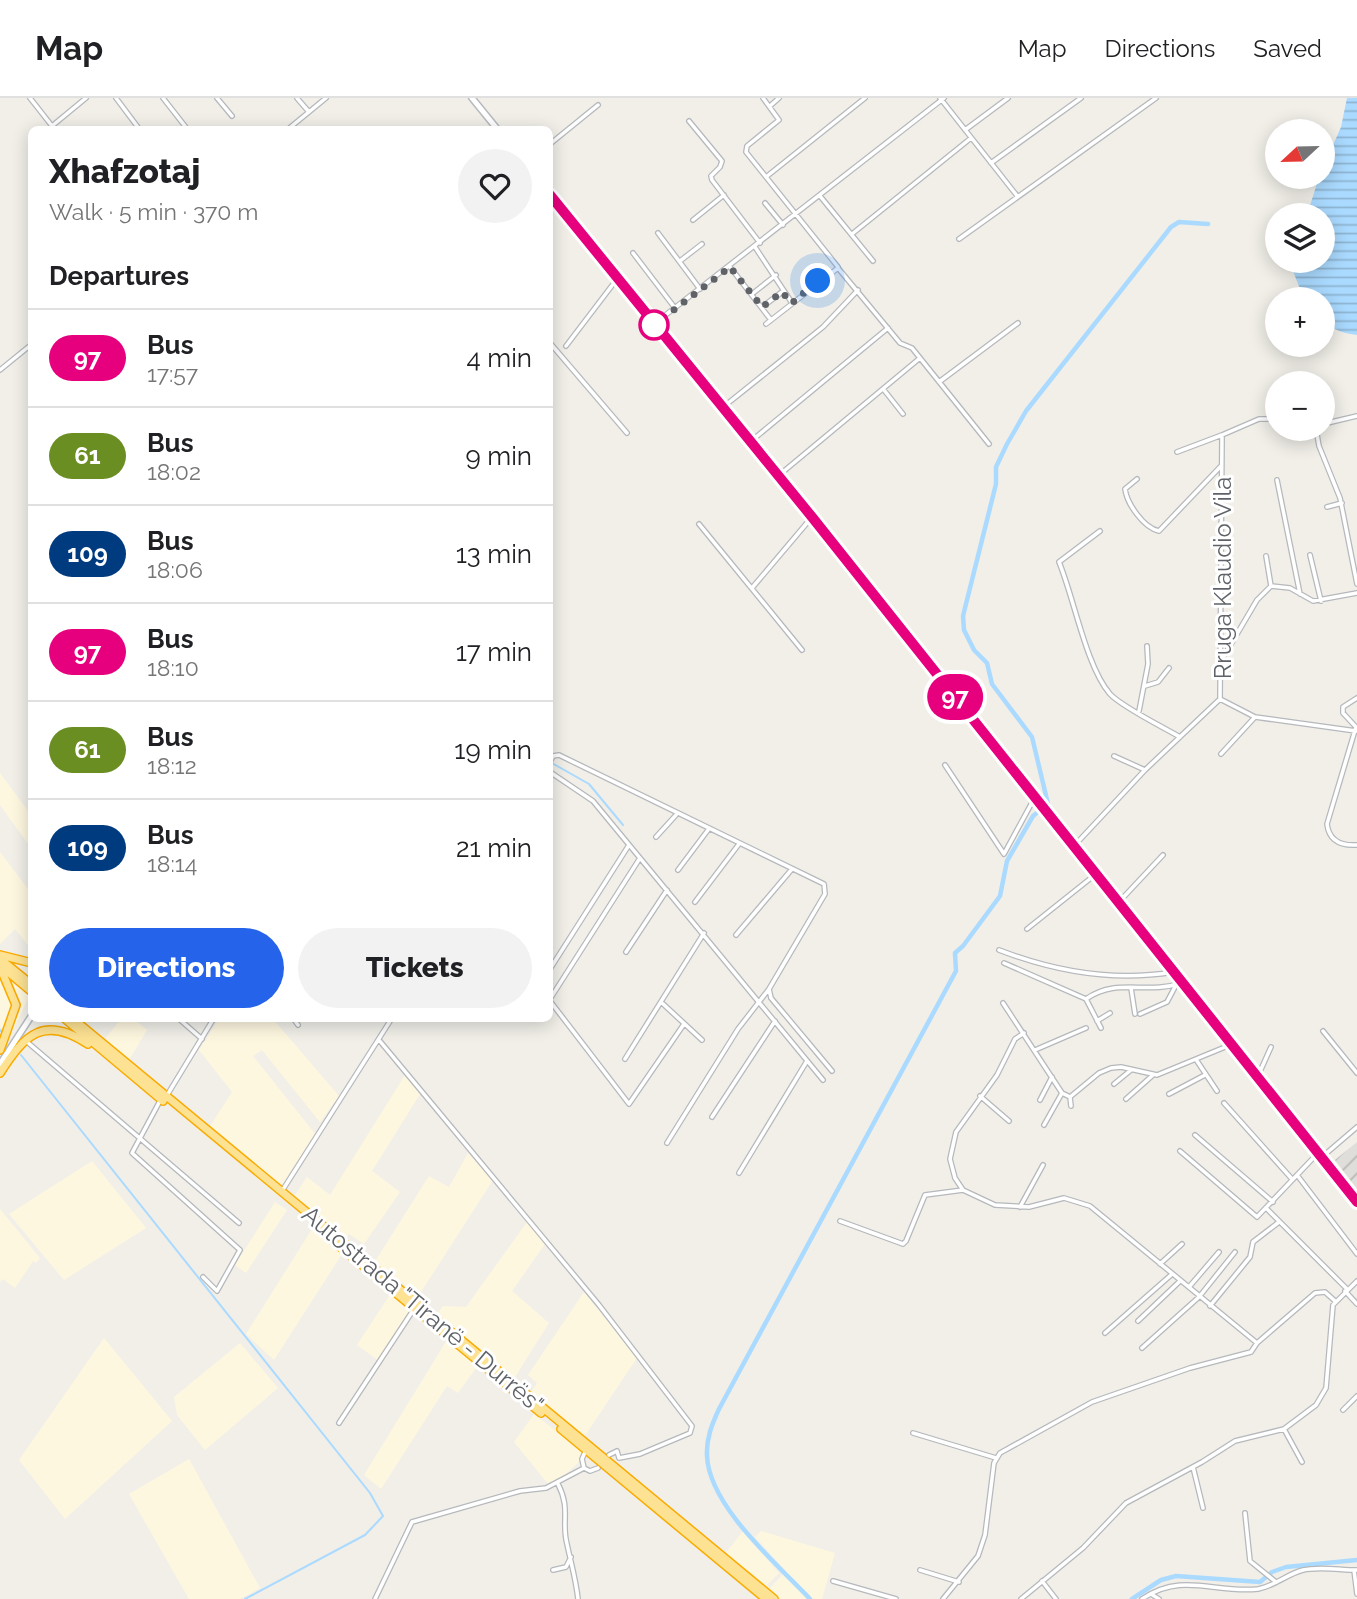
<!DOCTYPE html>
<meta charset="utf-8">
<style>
body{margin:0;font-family:Raleway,sans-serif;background:#f2f2f2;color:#202124;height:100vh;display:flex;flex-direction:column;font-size:26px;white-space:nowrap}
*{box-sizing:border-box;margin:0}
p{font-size:23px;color:#757577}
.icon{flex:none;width:38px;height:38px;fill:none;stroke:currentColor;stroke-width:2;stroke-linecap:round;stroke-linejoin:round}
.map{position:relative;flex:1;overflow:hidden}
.drawer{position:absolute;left:28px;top:28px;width:525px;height:896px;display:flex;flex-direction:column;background:#fff;border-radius:10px;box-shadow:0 4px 18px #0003}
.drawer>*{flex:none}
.badge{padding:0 14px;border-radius:23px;font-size:24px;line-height:46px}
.needle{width:46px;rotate:248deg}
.fabs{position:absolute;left:1265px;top:21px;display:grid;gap:14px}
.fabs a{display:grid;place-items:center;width:70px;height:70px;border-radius:50%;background:#fff;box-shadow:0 4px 18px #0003;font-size:35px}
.you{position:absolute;width:35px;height:35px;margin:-18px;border:5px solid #fff;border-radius:50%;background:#1a73e8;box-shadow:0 0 0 10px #1a73e833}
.map>.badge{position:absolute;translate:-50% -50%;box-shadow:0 0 0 4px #fff}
h2{padding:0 21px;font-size:26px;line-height:63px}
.round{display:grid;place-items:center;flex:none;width:74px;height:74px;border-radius:37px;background:#f2f2f2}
.overview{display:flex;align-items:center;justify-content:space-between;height:119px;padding:0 21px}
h1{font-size:33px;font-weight:800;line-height:52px}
.cta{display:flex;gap:14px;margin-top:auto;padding:14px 21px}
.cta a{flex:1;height:80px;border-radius:42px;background:#2563eb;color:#fff;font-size:28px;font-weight:800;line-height:80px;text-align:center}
.cta a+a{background:#f2f2f2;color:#202124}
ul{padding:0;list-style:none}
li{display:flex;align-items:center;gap:21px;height:98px;padding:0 21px;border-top:2px solid #e0e0e0}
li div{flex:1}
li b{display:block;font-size:26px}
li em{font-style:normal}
li .badge{min-width:77px;font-weight:700;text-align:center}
header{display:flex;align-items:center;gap:42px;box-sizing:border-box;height:98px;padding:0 35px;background:#fff;border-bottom:2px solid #e0e0e0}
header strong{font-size:33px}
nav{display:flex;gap:38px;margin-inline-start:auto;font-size:24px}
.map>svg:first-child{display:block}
</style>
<header>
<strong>Map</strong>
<nav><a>Map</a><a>Directions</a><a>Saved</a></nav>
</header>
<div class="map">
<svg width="1357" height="1501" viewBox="0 0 1357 1501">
<defs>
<pattern id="industrial-furrows" width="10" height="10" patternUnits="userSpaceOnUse" patternTransform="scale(1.75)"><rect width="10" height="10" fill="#e0deda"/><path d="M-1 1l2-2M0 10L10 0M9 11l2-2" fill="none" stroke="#b9b8b5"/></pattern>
<pattern id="water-rules" width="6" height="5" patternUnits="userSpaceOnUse" patternTransform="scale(1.75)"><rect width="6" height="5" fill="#aadaff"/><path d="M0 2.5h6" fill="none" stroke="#8eb4d2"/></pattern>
</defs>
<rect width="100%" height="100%" fill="#f1efe8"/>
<!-- commercial -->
<path fill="#fef7e0" d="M0,675L31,717V750L0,707Z
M0,754L31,795V851L15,831L0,846Z
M0,871L30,897L10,938L0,929Z
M121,921H134L147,932L129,962L104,942Z
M219,921H273L339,998L320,1024L262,952L253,958L316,1037L282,1090L209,1030L232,994L199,952Z
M405,977L420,996L372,1073L400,1094L364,1146L349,1136L344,1143L293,1100L307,1079L330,1097Z
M468,1055L493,1082L419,1197L374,1165L429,1078L449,1089Z
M92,1063L146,1130L64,1182L9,1116Z
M275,1104L287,1112L246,1175L235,1167Z
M0,1111L40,1160L36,1165L33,1163L15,1190L3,1181L0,1184Z
M527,1124L545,1146L512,1193L549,1225L513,1282L435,1219L443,1208L466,1209Z
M312,1131L342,1156L274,1262L246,1236Z
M584,1194L637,1260L584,1339L530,1296L537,1285L528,1277Z
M391,1195L412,1212L379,1263L357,1247Z
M104,1240L172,1323L65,1421L19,1362Z
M447,1242L479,1266L458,1295L447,1288L381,1391L364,1377Z
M240,1245L278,1290L205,1352L177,1317L174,1299Z
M534,1316L582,1353L580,1363L557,1384L549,1387L514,1344Z
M189,1361L260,1490L240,1501H189L129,1396Z
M743,1433L779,1475L767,1487L770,1490L786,1473L755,1439L761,1433L835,1455L822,1501H777L724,1457Z"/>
<!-- industrial -->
<path fill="url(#industrial-furrows)" d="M1357,1044V1091L1335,1062Z"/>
<!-- water -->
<path fill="url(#water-rules)" d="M1347,0H1357V237C1331,233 1323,228 1323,201H1304L1289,163H1323V117H1307L1319,79H1323V70L1341,29Z"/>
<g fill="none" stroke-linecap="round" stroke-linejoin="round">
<!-- stream -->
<path stroke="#aadaff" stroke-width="2" d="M550,664L589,686L623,727
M0,932L2,934
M21,957L370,1395L383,1418L365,1437L245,1501"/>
<!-- canal -->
<path stroke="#aadaff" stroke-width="4.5" d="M810,1501C777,1466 709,1408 707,1358C706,1341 712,1326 719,1311L956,873L955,855L963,848L1000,798L1007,763L1033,718L1048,706L1032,639L992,586L987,565L974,552L964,532L963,518L996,386V369L1007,346L1026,313L1171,129L1179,124L1208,126
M1132,1501L1161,1482L1176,1478L1260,1484L1272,1474L1286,1469L1357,1462"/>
<!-- street casing -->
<g stroke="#b5b8bc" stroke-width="6">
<path id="street" d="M30,0L52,28L86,0
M116,0L140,32
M163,0L188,32
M217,0L232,18
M297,0L309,14
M763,0L779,22L747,48L746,54L838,169
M940,0L1018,99
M770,8L779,0
M689,23L722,63L720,69L711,78L712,82L760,145
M287,32L326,0
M965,32L1008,0
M550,46L598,7
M991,65L1081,0
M766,79L865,0
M820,98L873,163
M765,105L783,127
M693,122L724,97
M658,135L700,191
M852,136L971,40
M959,141L1156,0
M755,149L792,205
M633,155L675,210
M680,163L702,146
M730,169L771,222
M752,196L776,177
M762,209L782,194
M654,226L944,0
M766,226L838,170L900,245L912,250L989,346
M550,245L627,335
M566,248L617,181
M0,272L32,246
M939,284L1018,225
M884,292L903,316
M722,310L823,229L858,192
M1323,326L1357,318
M1316,331L1319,348L1340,400L1357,486
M750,344L888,230
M1177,354L1222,337
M778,378L920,260
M1137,381L1125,391C1127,406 1144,430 1159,433L1221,368
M1277,382L1300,496
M1327,409L1342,405
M699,426L802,552
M1100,433L1059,464C1074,500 1086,568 1110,596C1122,609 1163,629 1180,639
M1310,457L1321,503
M1266,458L1271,488
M752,490L812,419
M1224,558L1257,502L1271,488L1290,490L1313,503L1357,495
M1145,588L1158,584L1169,570
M1357,600L1343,609V615L1356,629L1327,726C1329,743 1341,748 1357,747
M1220,601L1255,619L1356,633
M1139,613L1148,566L1147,548
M1221,656L1255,619
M1114,658L1145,672
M550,664L553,658L559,657L824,786L825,796L769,891L771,900L832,973
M945,667L1004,756L1035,699
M550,674L593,703L823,982
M656,739L676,717
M1074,748L1145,672L1220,601L1222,337L1259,321H1278
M678,772L708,732
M695,804L739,746
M1119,804L1163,757
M1027,831L1096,776
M736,837L792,771
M999,852C1054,873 1114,884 1173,874
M626,854L667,792
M1004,865L1086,901L1101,930
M550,871L629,747
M1131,890L1135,916
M550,901L640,760
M1086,901C1118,879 1146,897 1181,885
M550,903L629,1006L684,926
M661,904L702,942
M1003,905L1062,995L1070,999
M1140,916L1167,904L1176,887
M178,920L202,941
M293,920L298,927
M1097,923L1110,915
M1323,933L1357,975
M1024,935L1015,941L997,977L956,1034L950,1061L955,1080L963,1092L995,1107L1029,1109L1064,1100L1090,1108L1257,1245
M379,942L599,1207L692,1328L690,1335L640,1356L619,1360
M26,943L239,1125
M1035,952L1086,930
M625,961L704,835
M1197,963L1217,993
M1258,978L1271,949
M1114,986L1131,972
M1169,996L1205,977
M980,998L1009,1023
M166,999L214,920
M161,1001L132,1055L240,1152L217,1193L203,1179
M1126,1001L1153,977
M1040,1002L1052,979
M1224,1005L1292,1081
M1071,1008L1070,999L1099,975L1111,970L1121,969L1157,977L1230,947
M712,1019L775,923
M1044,1027L1062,995
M1195,1037L1273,1104
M667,1045L738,931L769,891
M1180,1053L1257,1119L1318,1055
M1322,1059L1357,1029
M739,1075L807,963
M1297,1077L1357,1156
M282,1093L392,920
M1020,1109L1043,1067
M1267,1111L1347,1191
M840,1123L903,1146L906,1143L925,1097L963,1092
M1160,1166L1182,1146
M1189,1189L1219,1154
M1345,1193L1357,1206
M1210,1208L1250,1159L1253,1144L1279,1124
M1138,1223L1179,1184
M1105,1235L1171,1177
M1142,1250L1199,1199L1235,1154
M1343,1312L1357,1298
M339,1325L414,1211
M1284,1331L1302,1364
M913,1335L996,1360
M586,1352L582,1361L584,1370L590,1373L598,1370
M609,1357L617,1353L619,1360
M1193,1369L1203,1410
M558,1386C571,1411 561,1424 567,1446C571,1465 576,1482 578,1501
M1245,1415L1250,1463L1276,1484
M553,1472L566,1469L571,1459
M920,1472L959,1484
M1354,1472L1357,1496
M833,1483L896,1501
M1042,1483L1056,1501
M1151,1496L1159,1501
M375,1501L412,1424L520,1393L546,1390L584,1370
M943,1501L978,1458L985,1437L994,1365L1000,1355L1092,1304L1190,1270L1251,1254L1257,1245L1315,1195L1325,1194L1335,1203
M1021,1501L1083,1450L1126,1405L1202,1364L1235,1343L1284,1331L1316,1307L1326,1290L1333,1207L1357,1183
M1142,1501C1183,1473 1215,1496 1258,1491C1275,1488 1287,1476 1303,1472C1319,1468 1340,1472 1357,1472"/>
</g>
<!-- secondary casing -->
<g stroke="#b6babf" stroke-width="8">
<path id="secondary" d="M472,0L498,32
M550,97L769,366L1357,1104
M0,966L32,917"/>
</g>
<!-- highway casing -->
<g stroke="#f9ab00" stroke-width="10">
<path id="highway" d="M0,857L32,865
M0,861L32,887
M1,868L32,894
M0,869L16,907L0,952
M64,920L163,1003
M72,920L774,1501
M0,975C25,936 44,917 88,946
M326,1137L541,1315
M561,1331L766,1501"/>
</g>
<!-- street -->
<use href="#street" stroke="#fff" stroke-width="3.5"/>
<!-- secondary -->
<use href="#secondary" stroke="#fff" stroke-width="5"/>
<!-- highway -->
<use href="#highway" stroke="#fde293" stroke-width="7"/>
</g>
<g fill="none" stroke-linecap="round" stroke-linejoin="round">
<!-- line casing -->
<g stroke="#fff" stroke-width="16">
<path id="line" d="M550,97L812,419L1357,1104"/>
</g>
<!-- line -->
<use href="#line" stroke="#e6007e" stroke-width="10"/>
<!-- walk -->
<path stroke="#5f6368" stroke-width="7" stroke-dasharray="0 12.6" d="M654,227L730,169L762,209L782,194L792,205L818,183"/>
</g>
<!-- markers -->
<circle fill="#fff" stroke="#e6007e" stroke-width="3.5" cx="654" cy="227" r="14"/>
<g text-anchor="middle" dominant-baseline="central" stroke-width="6" stroke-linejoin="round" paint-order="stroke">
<!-- street labels -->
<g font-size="24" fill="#5f6368" stroke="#fff">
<text transform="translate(1222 480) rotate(-90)">Rruga Klaudio Vila</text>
<text transform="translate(423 1211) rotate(40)">Autostrada "Tiranë - Durrës"</text>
</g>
</g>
</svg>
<div class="fabs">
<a><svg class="needle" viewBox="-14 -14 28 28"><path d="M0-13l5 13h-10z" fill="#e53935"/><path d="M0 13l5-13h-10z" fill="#757577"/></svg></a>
<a><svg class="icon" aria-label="layers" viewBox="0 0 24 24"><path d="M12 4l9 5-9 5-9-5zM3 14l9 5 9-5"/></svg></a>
<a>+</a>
<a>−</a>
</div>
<div class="you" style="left:818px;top:183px"></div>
<b class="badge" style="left:955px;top:599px;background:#e6007e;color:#fff">97</b>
<section class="drawer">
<div class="overview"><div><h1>Xhafzotaj</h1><p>Walk · 5 min · 370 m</p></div><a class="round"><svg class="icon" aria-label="heart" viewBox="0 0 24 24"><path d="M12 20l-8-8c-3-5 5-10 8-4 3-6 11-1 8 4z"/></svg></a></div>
<h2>Departures</h2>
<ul>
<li><span class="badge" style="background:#e6007e;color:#fff">97</span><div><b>Bus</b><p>17:57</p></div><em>4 min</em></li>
<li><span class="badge" style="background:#6b8e23;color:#fff">61</span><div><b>Bus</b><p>18:02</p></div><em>9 min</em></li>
<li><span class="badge" style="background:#003b80;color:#fff">109</span><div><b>Bus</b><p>18:06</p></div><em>13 min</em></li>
<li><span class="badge" style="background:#e6007e;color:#fff">97</span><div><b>Bus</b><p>18:10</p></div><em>17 min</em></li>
<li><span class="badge" style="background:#6b8e23;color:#fff">61</span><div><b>Bus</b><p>18:12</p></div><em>19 min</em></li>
<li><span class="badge" style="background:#003b80;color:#fff">109</span><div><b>Bus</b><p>18:14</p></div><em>21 min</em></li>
</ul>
<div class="cta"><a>Directions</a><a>Tickets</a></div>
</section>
</div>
